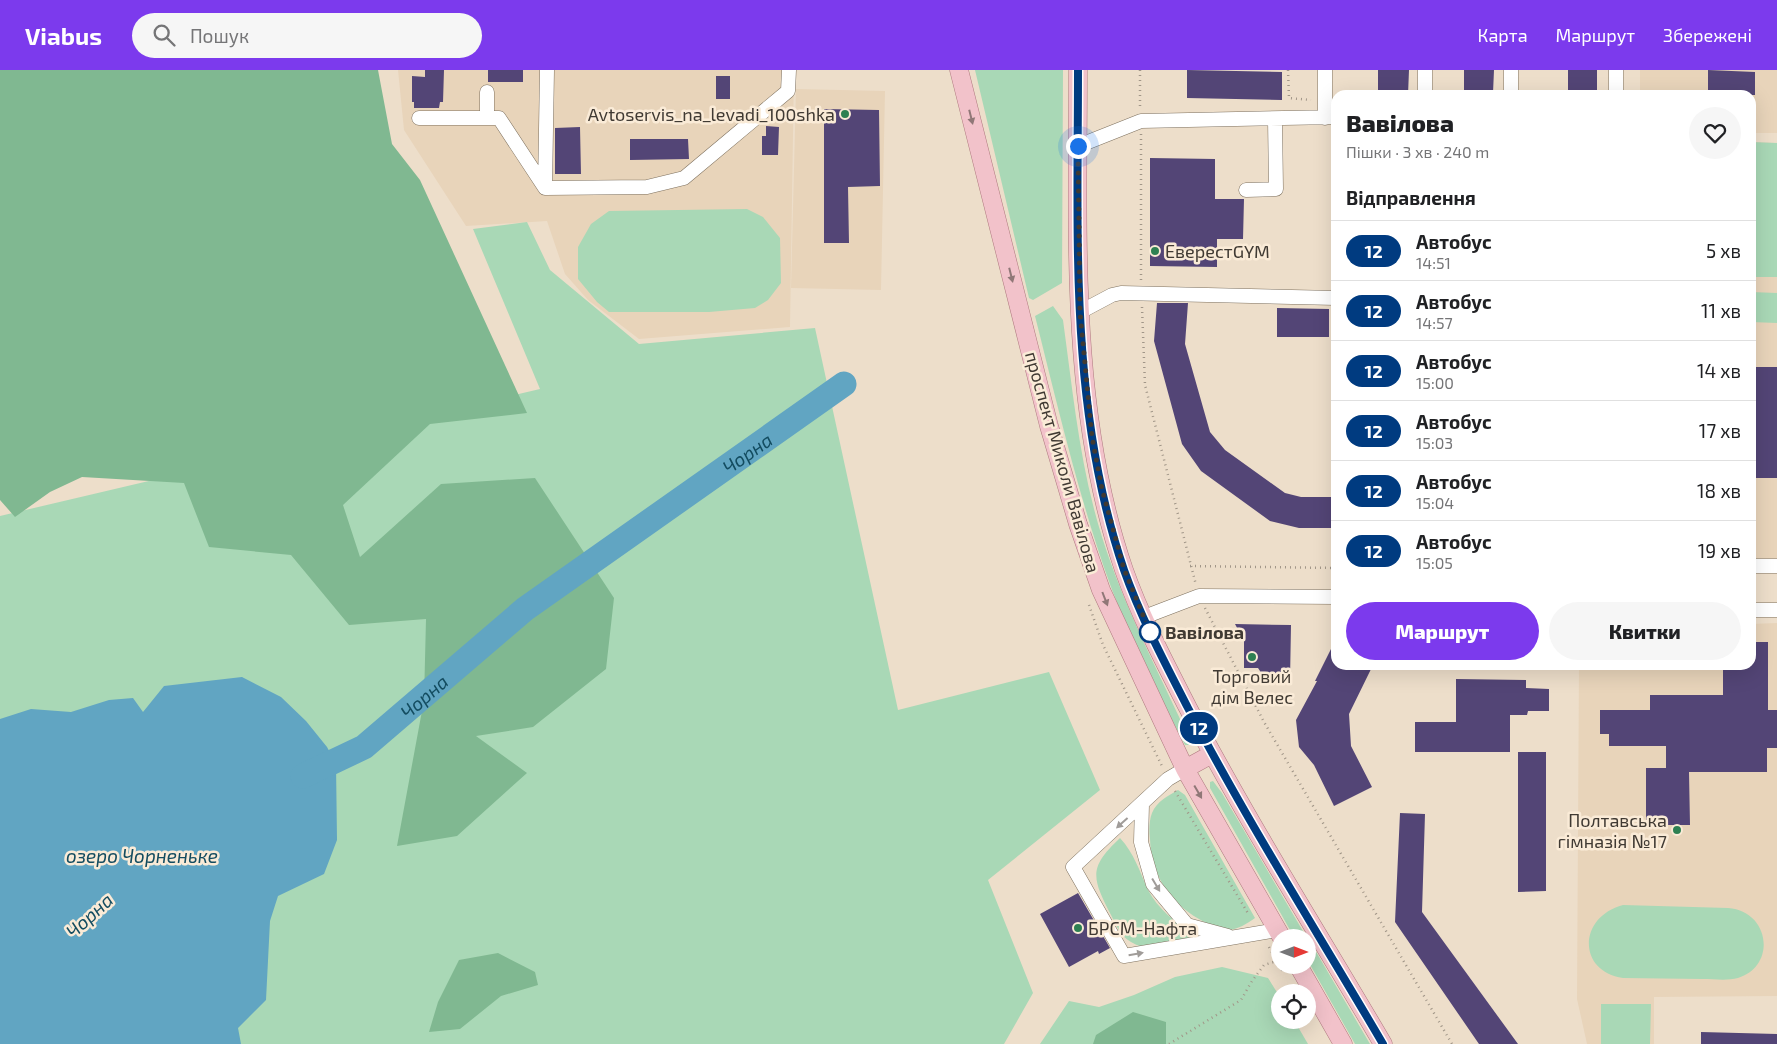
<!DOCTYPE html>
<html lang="uk">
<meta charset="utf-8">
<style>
body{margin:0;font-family:"Exo 2",sans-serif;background:#f6f6f6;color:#202124;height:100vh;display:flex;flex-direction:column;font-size:19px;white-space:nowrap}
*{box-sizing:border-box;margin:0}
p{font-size:16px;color:#757577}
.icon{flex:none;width:28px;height:28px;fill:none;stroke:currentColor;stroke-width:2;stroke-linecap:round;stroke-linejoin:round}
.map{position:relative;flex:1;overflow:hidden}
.drawer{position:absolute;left:1331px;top:20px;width:425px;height:580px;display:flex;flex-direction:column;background:#fff;border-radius:15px;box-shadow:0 5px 20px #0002}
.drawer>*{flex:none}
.badge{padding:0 10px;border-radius:16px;font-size:18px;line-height:32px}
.needle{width:32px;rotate:90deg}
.controls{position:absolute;left:1271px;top:859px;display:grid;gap:10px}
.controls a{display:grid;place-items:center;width:45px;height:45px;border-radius:50%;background:#fff;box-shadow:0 5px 20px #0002;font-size:25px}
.you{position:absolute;width:25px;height:25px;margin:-12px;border:4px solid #fff;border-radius:50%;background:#1a73e8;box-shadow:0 0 0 8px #1a73e833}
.map>.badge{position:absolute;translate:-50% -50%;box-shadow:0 0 0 2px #fff}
h2{padding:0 15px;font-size:19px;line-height:45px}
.round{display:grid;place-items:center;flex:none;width:52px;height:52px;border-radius:26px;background:#f6f6f6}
.head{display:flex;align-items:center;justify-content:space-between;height:85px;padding:0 15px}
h1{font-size:24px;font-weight:800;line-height:38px}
.cta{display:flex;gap:10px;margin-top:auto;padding:10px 15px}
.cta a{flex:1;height:58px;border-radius:30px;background:#7c3aed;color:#fff;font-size:20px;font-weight:800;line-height:58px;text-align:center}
.cta a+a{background:#f6f6f6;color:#202124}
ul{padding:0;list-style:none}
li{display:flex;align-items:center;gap:15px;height:60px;padding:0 15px;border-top:1px solid #e0e0e0}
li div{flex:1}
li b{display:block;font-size:19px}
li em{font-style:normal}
li .badge{min-width:55px;font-weight:700;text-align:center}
header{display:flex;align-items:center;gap:30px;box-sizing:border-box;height:70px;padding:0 25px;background:#7c3aed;color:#fff}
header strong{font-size:24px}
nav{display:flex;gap:28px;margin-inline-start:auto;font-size:18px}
.search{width:350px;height:45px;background:#f6f6f6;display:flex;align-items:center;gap:12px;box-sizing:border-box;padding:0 18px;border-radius:28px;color:#757577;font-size:19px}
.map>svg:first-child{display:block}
</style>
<header>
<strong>Viabus</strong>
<div class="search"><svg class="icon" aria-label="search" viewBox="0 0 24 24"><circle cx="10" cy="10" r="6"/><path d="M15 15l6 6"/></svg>Пошук</div>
<nav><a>Карта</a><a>Маршрут</a><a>Збережені</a></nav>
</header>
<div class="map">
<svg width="1777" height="974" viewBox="0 0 1777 974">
<rect width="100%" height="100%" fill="#eddeca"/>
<!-- built -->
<path fill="#e8d4ba" d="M398,0H794L790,257L639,269L588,230L565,204L547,151L466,156L404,60Z
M1640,0H1777V63H1751V25H1640Z
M796,19L885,21L881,220L791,218Z
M1751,72L1777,73V488H1751Z
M1777,553V926L1654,927V974H1587L1577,929L1579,595H1751V554Z"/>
<!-- green -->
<path fill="#a9d8b6" d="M975,0H1063L1062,213L1033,230L1029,228Z
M1751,72L1777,73V207H1751Z
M747,139L763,147L780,168L781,213L768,230L755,238L709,242H609L597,232L578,209V177L591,154L609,141Z
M527,152L550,200L639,274L815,258L898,640L1049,602L1100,720L988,810L1033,923L1004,974H0V446L540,319L473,159Z
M1751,222L1777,223V253L1751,252Z
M1053,236L1063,250C1073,323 1080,397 1102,467C1124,537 1159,603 1190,670L1189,675H1185C1158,624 1131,571 1111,517C1079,429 1058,337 1035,246Z
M1213,711L1222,723L1307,868L1294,867L1210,718V712Z
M1178,720L1185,725L1255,848C1248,853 1237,860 1228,860C1217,860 1208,854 1199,849C1169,832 1151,804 1150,769C1149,760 1149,751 1152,743C1157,731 1168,726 1178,720Z
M1120,768C1134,783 1140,802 1148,820C1158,839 1175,852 1193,864L1191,871C1173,874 1148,883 1131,872C1120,866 1116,855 1111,845C1092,808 1088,798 1120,768Z
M1623,835L1728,838C1770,841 1777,896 1738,908C1727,911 1714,909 1703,909C1676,909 1649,908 1623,908C1577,901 1578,847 1623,835Z
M1308,868L1370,974H1355L1308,891Z
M1222,897L1268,908L1280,927V950H1294L1308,974H1040L1069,931L1099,937L1134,925L1175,907Z
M1601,934H1651L1650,974H1601Z"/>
<!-- forest -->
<path fill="#80b891" d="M0,0H378L392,74L420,110L527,343L430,354L343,435L360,487L441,414L535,408L614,528L606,599L533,657L476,666L527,703L457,766L397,776L424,630L426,549L349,555L291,485L209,477L184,413L82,407L50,422L15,447L0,430Z
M498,883L535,902L538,915L501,926L460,959L429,962L438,932L459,890Z
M1133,942L1166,952V974H1093L1096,965Z"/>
<!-- water -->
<path fill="#61a5c2" d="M242,607L281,627L306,651L327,677L336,694L337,770L324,804L278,826L270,851L266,930L238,958L241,974H0V649L31,639L71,642L109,630L133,628L143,642L164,616Z"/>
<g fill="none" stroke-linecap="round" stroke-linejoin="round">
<!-- river -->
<path stroke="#61a5c2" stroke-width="25" id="s1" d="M303,706L364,677L525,539L844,314"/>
</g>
<!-- building -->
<path fill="#534576" d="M425,0H444L443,32H440L439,38H414V32H412V6L425,7Z
M488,0H523V12H488Z
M1187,0L1282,2V30L1187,28Z
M1378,0H1409L1408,25H1378Z
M1464,0H1494L1493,23H1464Z
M1568,0H1597V25H1568Z
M1708,0L1755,2V25H1708Z
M716,6H730V29H716Z
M824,39L879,40L880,116L848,117L849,173H824Z
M766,56L779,57L778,85H762V66H766Z
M580,57L581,104H555V58Z
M630,69H688L689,89L630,90Z
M1150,88L1215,89V129H1244L1243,169H1217V197L1150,196Z
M1157,233H1188L1185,274L1210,362L1225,380L1285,423L1301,427H1336V458H1299L1270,451L1201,401L1182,374L1154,271Z
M1277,238L1329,239V267H1277Z
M1751,297H1777V408H1751Z
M1235,554L1291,555L1290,611L1266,610L1258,598H1244V571Z
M1336,569V595H1373L1349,644L1351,676L1372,717L1334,736L1314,695L1299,677L1296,650L1317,611H1315Z
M1751,572H1768V640H1777V678H1767V702H1689L1690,755H1660V750H1646V698H1666V676H1609V664H1600V640H1650V625H1723V595H1751Z
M1456,609L1526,610V618L1549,619V641H1528L1527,645H1510V682H1415V652H1456Z
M1518,682H1546V821L1518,822Z
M1400,743L1425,744L1422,842L1518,974H1479L1395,852Z
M1078,823L1110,878L1099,884L1098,881L1069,897L1040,844Z
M1701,962L1777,964V974H1701Z"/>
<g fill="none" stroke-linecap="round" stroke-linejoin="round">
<!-- minor casing -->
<g stroke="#7e715f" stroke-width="15">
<path id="minor" d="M547,0L545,118L647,117L684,108L788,21L789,0
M1425,0V25
M487,22V48
M1511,25V0
M1616,25V0
M419,48H499L545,118
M1325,48V0
M1078,76L1141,51L1336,47
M1246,120L1276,119L1275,49
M1080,242L1112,225L1121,223L1336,228
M1751,496H1777
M1751,540H1777
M1144,547L1199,526L1336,527
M1185,699L1168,709L1073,797L1124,886L1277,860
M1142,734L1141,772L1153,814L1187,855L1228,866"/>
</g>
<!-- major casing -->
<g stroke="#ae787e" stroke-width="19">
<path id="major" d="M959,0L1049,356L1078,454L1101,520L1185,699L1282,868
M1078,0C1078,166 1069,340 1124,500C1141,548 1165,593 1188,638C1248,753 1318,863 1383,974
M1185,699L1212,684
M1298,895L1343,974"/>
</g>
<!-- path -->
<path stroke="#a19688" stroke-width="2.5" stroke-dasharray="1 4" stroke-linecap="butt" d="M1140,0V39
M1288,0L1289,28L1311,30
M1141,64V211
M1142,237L1145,315L1196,515
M1190,496L1336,498
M1089,535L1103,575L1163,698
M1205,538L1264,652L1452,974
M1175,721L1249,845
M1269,877L1277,891
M1169,974L1241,930L1252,911L1264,895L1277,891L1283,902"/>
<!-- minor -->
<use href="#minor" stroke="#fff" stroke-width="14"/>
<!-- major -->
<use href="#major" stroke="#f2c2ca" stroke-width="18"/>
</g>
<!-- one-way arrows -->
<defs><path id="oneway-solid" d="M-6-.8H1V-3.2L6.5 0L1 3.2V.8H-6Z" transform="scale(1.25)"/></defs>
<g fill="#907777">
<use href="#oneway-solid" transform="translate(971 47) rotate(76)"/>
<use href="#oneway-solid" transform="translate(1011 205) rotate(76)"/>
<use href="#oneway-solid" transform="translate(1105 529) rotate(69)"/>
<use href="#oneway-solid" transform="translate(1198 722) rotate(60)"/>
</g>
<g fill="#a09c99">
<use href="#oneway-solid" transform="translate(1122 753) rotate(138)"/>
<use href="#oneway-solid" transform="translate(1156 815) rotate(59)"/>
<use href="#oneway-solid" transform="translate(1136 884) rotate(-10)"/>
</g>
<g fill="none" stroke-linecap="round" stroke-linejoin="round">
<!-- line casing -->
<g stroke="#fff" stroke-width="11">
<path id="line" d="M1078,0C1078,167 1069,339 1124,500C1141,548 1165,593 1188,638C1248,753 1318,863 1383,974"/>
</g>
<!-- line -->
<use href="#line" stroke="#003b80" stroke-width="8"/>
<!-- walk -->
<path stroke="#403a33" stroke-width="5" stroke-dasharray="0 9" d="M1078,76L1080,242L1092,367L1102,419L1124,499L1150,562"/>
</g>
<!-- markers -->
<g fill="#2e8052" stroke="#faebd7" stroke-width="2">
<circle cx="845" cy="44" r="5"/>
<circle cx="1155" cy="181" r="5"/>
<circle cx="1252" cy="587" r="5"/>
<circle cx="1677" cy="760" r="5"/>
<circle cx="1078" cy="858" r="5"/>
</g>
<circle fill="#fff" stroke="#003b80" stroke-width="2.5" cx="1150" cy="562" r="10"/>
<g text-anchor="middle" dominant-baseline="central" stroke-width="5" stroke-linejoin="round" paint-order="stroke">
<!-- poi labels -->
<g font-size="18" fill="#403a33" stroke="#faebd7" text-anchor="end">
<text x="835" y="44">Avtoservis_na_levadi_100shka</text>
<text x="1165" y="181" text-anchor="start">ЕверестGYM</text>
<text x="1252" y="606" text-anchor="middle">Торговий<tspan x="1252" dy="21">дім Велес</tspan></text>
<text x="1667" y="750">Полтавська<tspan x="1667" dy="21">гімназія №17</tspan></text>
<text x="1088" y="858" text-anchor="start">БРСМ-Нафта</text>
</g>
<!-- street labels -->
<g font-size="18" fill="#403a33" stroke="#faebd7">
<text transform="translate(1063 392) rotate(74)">проспект Миколи Вавілова</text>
</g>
<!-- stop labels -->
<g font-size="18" font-weight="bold" fill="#403a33" stroke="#faebd7" text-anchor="start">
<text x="1165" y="562">Вавілова</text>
</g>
<!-- water labels -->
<g font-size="19" font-style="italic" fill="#134c60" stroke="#faebd7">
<text stroke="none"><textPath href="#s1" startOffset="551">Чорна</textPath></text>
<text stroke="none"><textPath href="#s1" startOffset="146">Чорна</textPath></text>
<text x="142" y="785">озеро Чорненьке</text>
<text transform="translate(89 845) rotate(-42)">Чорна</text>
</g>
</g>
</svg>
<div class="controls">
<a><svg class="needle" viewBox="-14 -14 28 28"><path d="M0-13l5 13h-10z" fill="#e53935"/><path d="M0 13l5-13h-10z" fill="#757577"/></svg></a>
<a><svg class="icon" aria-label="locate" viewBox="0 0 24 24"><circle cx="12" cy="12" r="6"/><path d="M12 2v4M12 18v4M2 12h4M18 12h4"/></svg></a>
</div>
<div class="you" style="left:1078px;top:76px"></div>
<b class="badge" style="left:1199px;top:658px;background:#003b80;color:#fff">12</b>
<section class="drawer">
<div class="head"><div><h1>Вавілова</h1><p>Пішки · 3 хв · 240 m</p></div><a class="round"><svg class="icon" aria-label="heart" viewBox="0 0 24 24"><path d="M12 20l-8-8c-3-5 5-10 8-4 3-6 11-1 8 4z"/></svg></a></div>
<h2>Відправлення</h2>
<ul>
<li><span class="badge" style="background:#003b80;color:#fff">12</span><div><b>Автобус</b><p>14:51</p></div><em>5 хв</em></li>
<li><span class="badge" style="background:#003b80;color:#fff">12</span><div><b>Автобус</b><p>14:57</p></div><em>11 хв</em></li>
<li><span class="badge" style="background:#003b80;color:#fff">12</span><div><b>Автобус</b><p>15:00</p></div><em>14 хв</em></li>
<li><span class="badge" style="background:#003b80;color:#fff">12</span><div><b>Автобус</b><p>15:03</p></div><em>17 хв</em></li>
<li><span class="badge" style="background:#003b80;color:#fff">12</span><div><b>Автобус</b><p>15:04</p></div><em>18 хв</em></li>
<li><span class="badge" style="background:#003b80;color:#fff">12</span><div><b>Автобус</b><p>15:05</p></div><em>19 хв</em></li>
</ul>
<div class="cta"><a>Маршрут</a><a>Квитки</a></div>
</section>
</div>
